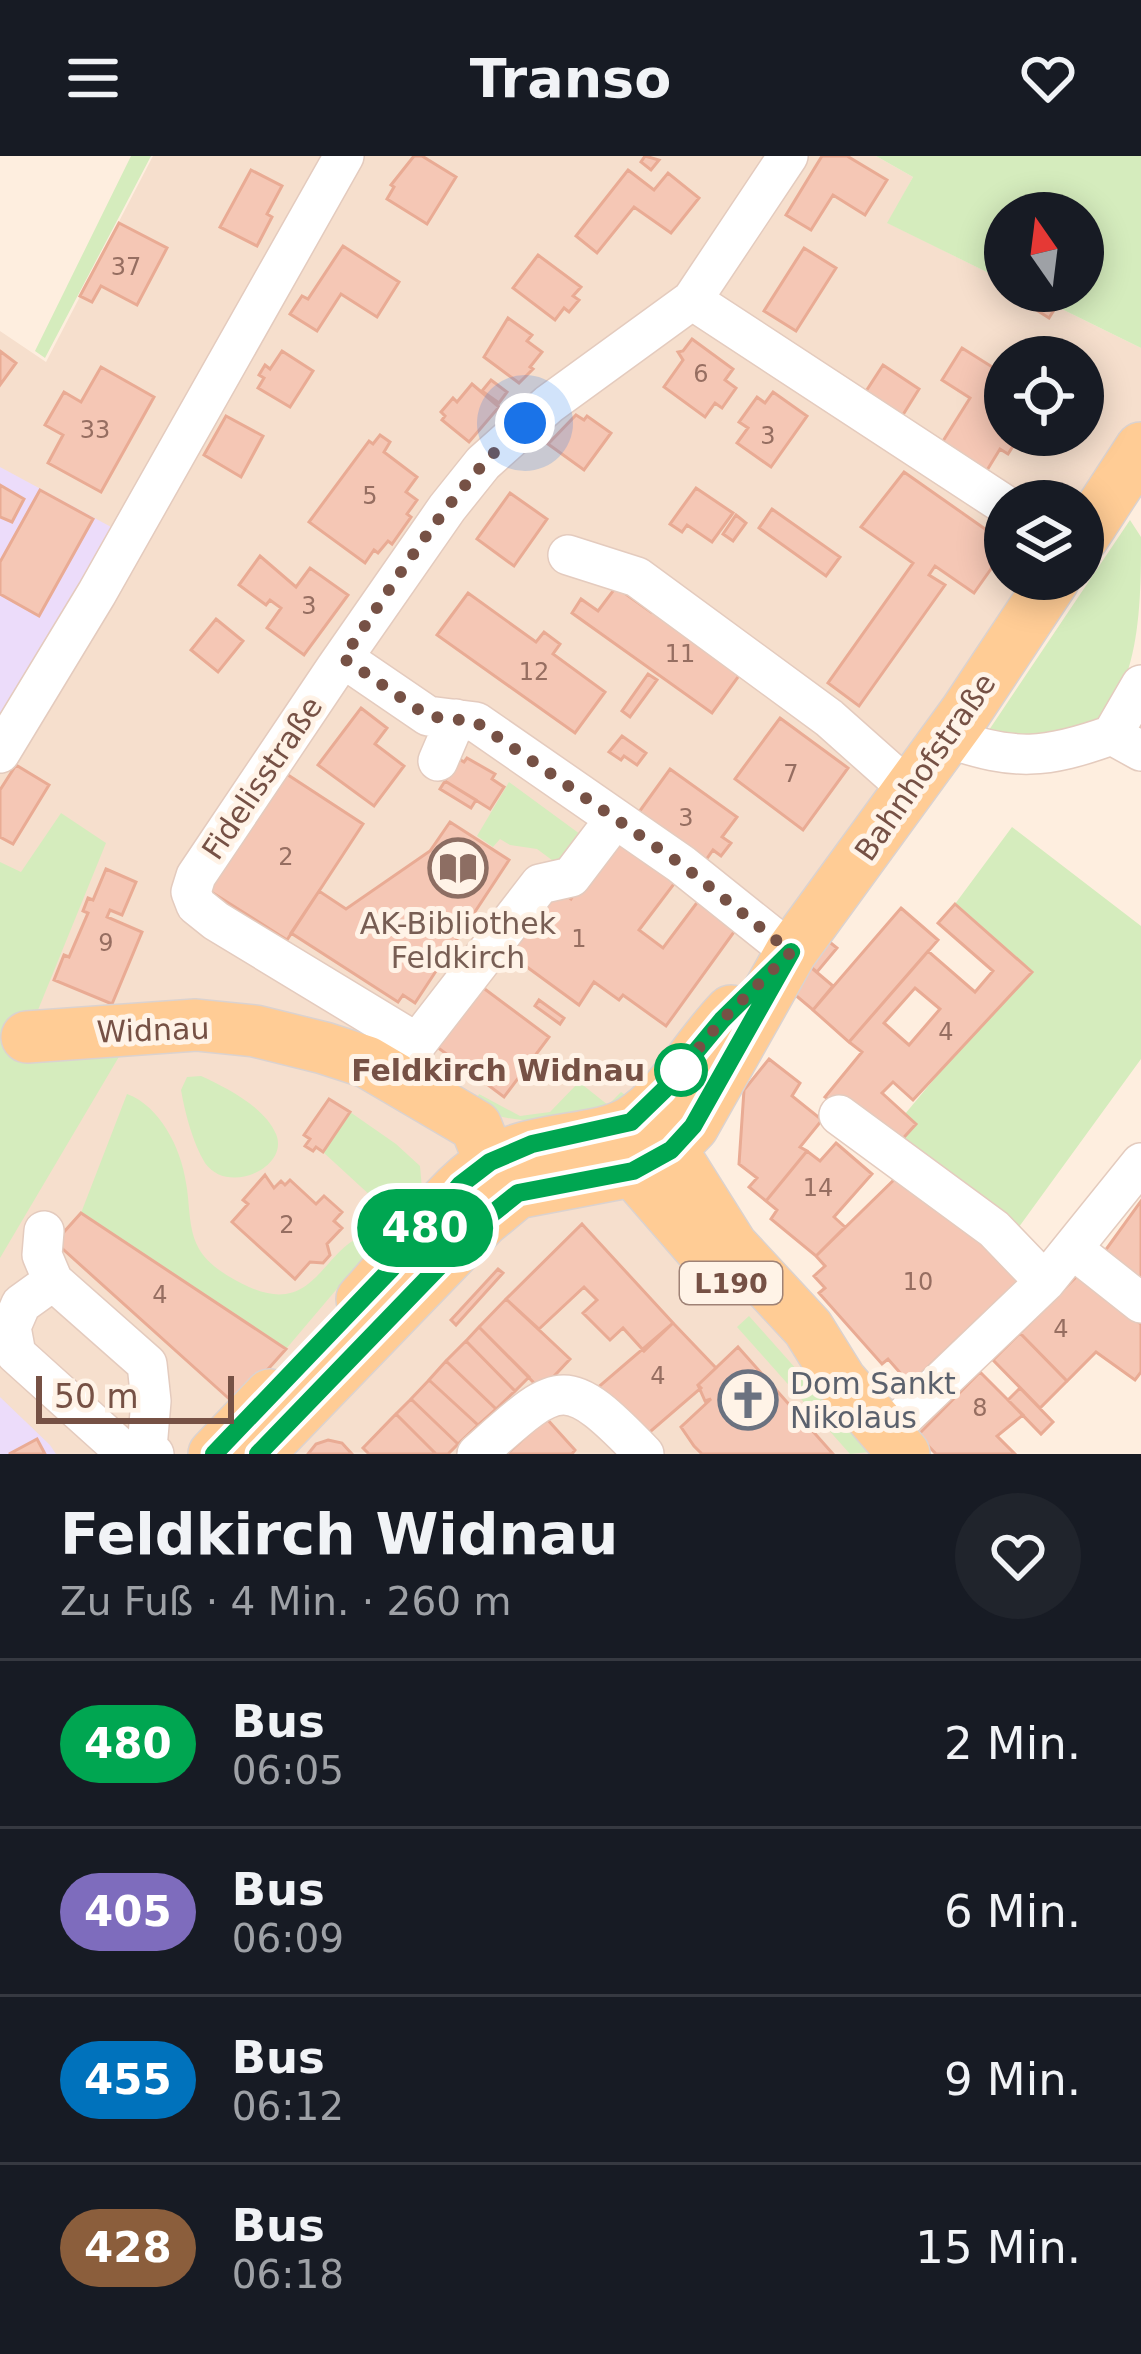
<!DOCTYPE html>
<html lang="de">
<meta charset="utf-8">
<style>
body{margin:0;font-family:"DejaVu Sans",sans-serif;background:#20242c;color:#f1f3f6;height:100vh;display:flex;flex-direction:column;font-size:45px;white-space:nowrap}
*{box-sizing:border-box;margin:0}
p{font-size:39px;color:#9ea1a6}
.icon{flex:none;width:66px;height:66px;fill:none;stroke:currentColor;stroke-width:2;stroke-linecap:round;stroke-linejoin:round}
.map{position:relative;height:1298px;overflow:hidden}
.panel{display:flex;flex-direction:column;background:#171b24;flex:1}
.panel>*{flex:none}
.badge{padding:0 24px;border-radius:39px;font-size:42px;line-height:78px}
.needle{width:78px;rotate:346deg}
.controls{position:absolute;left:984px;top:36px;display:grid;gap:24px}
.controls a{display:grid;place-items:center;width:120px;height:120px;border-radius:50%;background:#171b24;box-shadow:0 6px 30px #0003;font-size:60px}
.scale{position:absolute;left:36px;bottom:30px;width:198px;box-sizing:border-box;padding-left:12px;border:6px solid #765145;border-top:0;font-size:33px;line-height:42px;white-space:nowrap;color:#765145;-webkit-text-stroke:9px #fff3e7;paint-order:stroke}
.you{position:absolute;width:60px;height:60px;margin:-30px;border:9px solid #fff;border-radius:50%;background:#1a73e8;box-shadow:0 0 0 18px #1a73e833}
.map>.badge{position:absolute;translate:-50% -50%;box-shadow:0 0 0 6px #fff}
.round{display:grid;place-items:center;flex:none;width:126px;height:126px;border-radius:63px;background:#20242c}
.headline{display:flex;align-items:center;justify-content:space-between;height:204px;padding:0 60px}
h1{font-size:57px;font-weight:700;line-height:90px}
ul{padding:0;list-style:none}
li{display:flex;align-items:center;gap:36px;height:168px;padding:0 60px;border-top:3px solid #363941}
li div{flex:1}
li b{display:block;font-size:45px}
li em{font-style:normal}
li .badge{min-width:132px;font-weight:700;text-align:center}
header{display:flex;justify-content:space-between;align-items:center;height:156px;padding:0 60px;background:#171b24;font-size:54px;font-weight:700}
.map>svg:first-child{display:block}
</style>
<header><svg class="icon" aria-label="menu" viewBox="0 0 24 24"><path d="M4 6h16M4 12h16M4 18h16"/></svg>Transo<svg class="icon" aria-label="heart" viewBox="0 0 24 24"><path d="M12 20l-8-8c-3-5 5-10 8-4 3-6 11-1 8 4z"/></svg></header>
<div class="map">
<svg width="1141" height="1298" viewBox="0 0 1141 1298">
<rect width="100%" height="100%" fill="#feeedf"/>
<!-- residential -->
<path fill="#f6dfcd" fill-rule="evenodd" d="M153,0H876L913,21L888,67L1005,125V135H1025L1141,192V292L1083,345H1005V423H1055L671,993L904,1298H0V175L46,206ZM1005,201H1083V279H1005Z"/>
<!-- education -->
<path fill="#ecdcfa" d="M0,311L113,372L0,563Z
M0,1241L50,1289L56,1298H0Z"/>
<!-- green -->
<path fill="#d5ecbd" d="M131,0H151L45,202L35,195Z
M876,0H1141V192L1025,135H1083V57H1005V125L887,67L913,21Z
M1130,364L1141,381C1141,457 1141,569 1059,581C1034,584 1008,582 983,583Z
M509,626L584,681L560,710L537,693L510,689L500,683L493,691L477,680Z
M61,657L106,687L27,881L120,899L0,1102V706L21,716Z
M1012,671L1141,770V903L1013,1079L896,990L916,968L905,958L990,856L994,858L1031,816L955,748Z
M201,920C225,931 265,951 276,978C290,1011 228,1040 205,1007C193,988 185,957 181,934L187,921Z
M579,926L608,949L621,936L631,943C581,969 524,972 472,952L479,938L520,960L550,956Z
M127,938C160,950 181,992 186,1027C190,1047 188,1072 198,1091C207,1109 231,1123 249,1131C318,1162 322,1087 373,1076L380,1082L286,1193L81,1057Z
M350,956L396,988L420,1010L422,1033L397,1064L323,996Z
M749,1160L870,1296L850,1298L737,1171Z"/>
<!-- building -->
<path fill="#f5c7b5" stroke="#e9ab94" stroke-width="3" fill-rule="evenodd" d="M414,0H422L456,21L427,68L387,43L394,31L391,29Z
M645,0L659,4L651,14L641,6Z
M822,0H847L887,24L865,59L833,39L811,74L786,59Z
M251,14L282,30L267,58L272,61L257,90L220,71Z
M628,14L654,34L668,17L699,42L671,77L634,51L597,97L576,80Z
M119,67L167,92L137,149L101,130L92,146L80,140Z
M343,90L399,126L377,161L341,138L317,175L290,158L302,140L308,143Z
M804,92L836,112L796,175L764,155Z
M538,99L581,131L573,140L579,144L569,156L564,152L555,164L513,132Z
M1031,135H1040L1059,146L1049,162L1024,146Z
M508,162L532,179L527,185L542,196L530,211L533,213L519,227L484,201Z
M692,183L733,213L725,224L736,232L722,252L715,247L705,261L664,231L683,204L678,196L683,195Z
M962,192L1005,219V279H1020L1008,298L1000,293L978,329L933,301L970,242L942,224Z
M0,195L16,207L0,229Z
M282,195L313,215L290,251L258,232L264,222L259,219L265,209L270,213Z
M883,209L919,233L896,270L859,246Z
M101,211L154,241L101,336L48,307L63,279L45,269L64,236L81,246Z
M491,224L507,236L499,247L482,235Z
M472,228L499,251L469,286L442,264L445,260L441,256L453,242L457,246Z
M773,236L807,260L771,311L737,287L748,272L739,266L757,241L765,247Z
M576,259L584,264L587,260L611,277L584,314L548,288Z
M226,260L263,280L241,321L204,299Z
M380,279L390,286L384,296L417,321L406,336L417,344L407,358L411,361L392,388L388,385L378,397L374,394L365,407L309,366L369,285L373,288Z
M904,316L1005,387V393L974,437L935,410L929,419L945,429L859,550L828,527L913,407L861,371Z
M0,329L24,343L12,366L0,361Z
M696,332L733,357L712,386L687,369L682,376L670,368Z
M40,334L93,363L39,460L0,438V406Z
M510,337L547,363L514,410L477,383Z
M772,353L840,401L826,420L759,372Z
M736,359L746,367L733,385L723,378Z
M260,400L296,431L310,412L348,439L304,499L267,472L281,452L270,444L266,449L239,429Z
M616,431L651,456L654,450L746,510L712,557L572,457L581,443L598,455Z
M468,437L536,486L544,476L560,488L553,498L605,536L575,577L437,479Z
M216,463L243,485L218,516L191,494Z
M648,518L657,524L630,561L622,555Z
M361,552L387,572L375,588L404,610L374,650L318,609Z
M780,562L848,612L803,674L735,623Z
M622,580L646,597L637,609L624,600L621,604L609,596Z
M467,602L495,618L492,623L504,631L490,653L445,625L459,603L464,606Z
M16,609L49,629L13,688L0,681V634Z
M670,613L737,661L722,681L731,687L721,700L713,694L701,711L634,663Z
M285,617L363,668L287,784L208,734Z
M445,625L476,644L471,652L440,633Z
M450,666L509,704L415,847L403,839L398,846L291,777L319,735L346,753L430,695Z
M609,680L677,724L639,774L663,792L702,740L739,769L666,870L623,839L619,844L594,826L579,849L501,792L550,727L571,743Z
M106,713L136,726L122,759L110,754L107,761L142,776L112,848L54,824L64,799L69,801L88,757L83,755L88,742L93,744Z
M955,748L1032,816L913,944L893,926L882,937L916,968L896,990L825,941L862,896L849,886L928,795L975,836L993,815L938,767ZM915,832L940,853L909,889L884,867Z
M901,752L938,784L849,886L813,854Z
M827,784L837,792L817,816L807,808Z
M807,808L833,830L813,854L787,832Z
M474,825L549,881L504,941L429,885Z
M539,844L564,862L560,868L535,850Z
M769,903L800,927L792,940L822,964L800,991L807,995L766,1045L749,1031L757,1022L739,1008L744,934Z
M329,943L350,956L323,996L316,991L313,995L305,990L310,983L304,979Z
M836,987L872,1018L834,1061L845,1071L816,1100L771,1063L777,1054L766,1045L807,995L820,1005Z
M904,1014L1024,1120L910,1228L888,1203L882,1208L819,1137L825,1132L814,1120L825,1110L816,1100Z
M265,1019L274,1032L281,1025L285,1029L290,1024L316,1048L324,1040L342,1056L334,1065L342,1072L327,1088L330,1099L323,1107L310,1106L295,1123L232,1066L248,1048L243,1044Z
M1141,1045V1132L1102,1099Z
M81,1057L286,1193L236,1249L55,1086Z
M582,1068L673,1167L644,1195L623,1172L610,1184L583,1157L597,1144L584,1131L539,1173L506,1143Z
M498,1113L503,1117L456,1169L451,1164Z
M1078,1119L1141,1168V1216L1135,1224L1096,1196L1067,1225L1020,1177Z
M506,1143L570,1203L541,1234L479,1171Z
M673,1167L716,1212L698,1229L701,1232L644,1281L596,1233Z
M479,1171L529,1221L515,1235L466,1185Z
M1020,1177L1067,1225L1040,1252L993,1204Z
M466,1185L515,1235L496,1253L446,1205Z
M738,1191L833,1298H702L694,1290L681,1271L711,1243L705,1245L698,1229Z
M446,1205L496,1253L478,1269L429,1224Z
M980,1216L1023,1259L997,1280L1015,1298H936L918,1279Z
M429,1224L478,1269L458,1288L411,1243Z
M1020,1232L1053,1266L1041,1278L1008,1244Z
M411,1243L458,1288L448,1298H436L396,1258Z
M396,1258L436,1298H369L363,1292Z
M546,1262L575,1294L572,1298H507Z
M37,1283L45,1298H9Z
M328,1284L342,1287L352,1298H308L316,1288Z"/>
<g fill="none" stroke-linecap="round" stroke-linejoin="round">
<!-- minor casing -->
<g stroke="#e4cbbe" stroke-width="42">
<path id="minor" d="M692,144L1005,349
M568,399L637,421L829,562L910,634
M343,502L428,560L476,566L681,708L791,796
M1112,579L1141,529
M948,582C1015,605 1045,603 1112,579L1141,595
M0,597L97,437L344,0
M438,605L456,563
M615,663L571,721L540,728L417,887L216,765L196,749L191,736L196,720L335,513L447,352L483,307L549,248L692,144L788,0
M839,959L994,1073L1045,1126
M44,1075L42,1099L53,1125
M1074,1094L1141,1147
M886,1278L1045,1126L1141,1007
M147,1292L127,1298L16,1198L11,1171L21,1148L53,1125L147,1208L151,1245L147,1292L154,1298
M477,1298C560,1224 564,1215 644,1298"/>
</g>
<!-- major casing -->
<g stroke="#dbd2cf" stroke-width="54">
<path id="major" d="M1083,381L1141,292
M27,881L196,869L255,875L324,892L367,906L476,970L490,1006L513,1032
M646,977L671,993L732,1090L808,1172L841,1225L904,1298
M631,983L633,1015L725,1121
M362,1143C401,1102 443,1036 489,1007C533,979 595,987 631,966C670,943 699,887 731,855
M214,1298L270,1239
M258,1298L483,1065L517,1037L633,1015L671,993L693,970L791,796L965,557L1054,423"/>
</g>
<!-- minor -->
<use href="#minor" stroke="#fff" stroke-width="39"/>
<!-- major -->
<use href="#major" stroke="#ffcc95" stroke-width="51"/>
</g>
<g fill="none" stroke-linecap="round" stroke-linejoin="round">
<!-- line casing -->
<g stroke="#fff" stroke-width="27">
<path id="line" d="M214,1298L391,1113L460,1029L490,1006L532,988L631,966L664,934L722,864L791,796L693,970L671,994L633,1015L518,1037L483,1065L258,1298"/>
</g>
<!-- line -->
<use href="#line" stroke="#00a651" stroke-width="18"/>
<!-- walk -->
<path stroke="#765145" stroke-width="12" stroke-dasharray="0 21.6" d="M525,267C450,333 399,421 343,502L428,560L476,566L681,708L791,796L722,864L669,928L681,914"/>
</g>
<!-- icons -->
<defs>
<g id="library-ring" transform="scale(3)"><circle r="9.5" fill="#fff3e7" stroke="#8d6e63" stroke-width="1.5"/><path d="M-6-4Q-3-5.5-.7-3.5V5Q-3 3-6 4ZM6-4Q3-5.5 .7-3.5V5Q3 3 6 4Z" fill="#8d6e63"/></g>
<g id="church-ring" transform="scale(3)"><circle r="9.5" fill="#fff3e7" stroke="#6b7280" stroke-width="1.5"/><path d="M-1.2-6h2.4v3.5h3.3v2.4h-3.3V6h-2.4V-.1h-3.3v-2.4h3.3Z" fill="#6b7280"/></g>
</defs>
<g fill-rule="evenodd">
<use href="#library-ring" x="458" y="712"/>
<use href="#church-ring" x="748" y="1244"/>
</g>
<!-- markers -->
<circle fill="#fff" stroke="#00a651" stroke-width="6" cx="681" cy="914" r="24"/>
<g text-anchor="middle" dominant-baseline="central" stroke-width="10" stroke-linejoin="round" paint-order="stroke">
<!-- number labels -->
<g font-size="24" fill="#966e61">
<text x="126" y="111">37</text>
<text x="701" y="218">6</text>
<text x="95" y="274">33</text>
<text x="768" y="280">3</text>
<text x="370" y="340">5</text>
<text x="309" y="450">3</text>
<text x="680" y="498">11</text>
<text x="534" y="516">12</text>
<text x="791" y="618">7</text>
<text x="686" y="662">3</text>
<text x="286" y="701">2</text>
<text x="579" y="783">1</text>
<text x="106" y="787">9</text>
<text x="946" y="876">4</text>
<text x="818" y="1032">14</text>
<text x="287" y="1069">2</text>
<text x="918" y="1126">10</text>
<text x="160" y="1139">4</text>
<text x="1061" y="1173">4</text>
<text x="658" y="1220">4</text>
<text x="980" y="1252">8</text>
</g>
<!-- shield labels -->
<rect fill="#fff3e7" stroke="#9f8276" stroke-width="3" x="680" y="1106" width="102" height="42" rx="9"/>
<g font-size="27" font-weight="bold" fill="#765145">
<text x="731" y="1127">L190</text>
</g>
<!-- street labels -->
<g font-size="30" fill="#765145" stroke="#fff3e7">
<text transform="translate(925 611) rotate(-55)">Bahnhofstraße</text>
<text transform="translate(262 622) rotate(-56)">Fidelisstraße</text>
<text transform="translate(153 874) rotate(-2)">Widnau</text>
</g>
<!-- education labels -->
<g font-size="30" fill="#785e54" stroke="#fff3e7">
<text x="458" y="767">AK-Bibliothek<tspan x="458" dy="34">Feldkirch</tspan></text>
</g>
<!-- stop labels -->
<g font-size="30" font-weight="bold" fill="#765145" stroke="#fff3e7" text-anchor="end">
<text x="645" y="914">Feldkirch Widnau</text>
</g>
<!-- worship labels -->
<g font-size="30" fill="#5b616d" stroke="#fff3e7" text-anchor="start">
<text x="790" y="1227">Dom Sankt<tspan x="790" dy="34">Nikolaus</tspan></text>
</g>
</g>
</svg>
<div class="controls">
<a><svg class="needle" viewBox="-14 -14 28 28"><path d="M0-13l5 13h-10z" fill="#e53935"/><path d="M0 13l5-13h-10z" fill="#9ea1a6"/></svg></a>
<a><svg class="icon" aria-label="locate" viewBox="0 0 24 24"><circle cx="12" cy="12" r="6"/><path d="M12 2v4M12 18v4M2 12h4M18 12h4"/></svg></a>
<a><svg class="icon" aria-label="layers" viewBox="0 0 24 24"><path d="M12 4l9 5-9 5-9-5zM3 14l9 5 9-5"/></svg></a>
</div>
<div class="scale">50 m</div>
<div class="you" style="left:525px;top:267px"></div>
<b class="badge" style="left:425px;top:1072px;background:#00a651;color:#fff">480</b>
</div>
<section class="panel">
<div class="headline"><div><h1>Feldkirch Widnau</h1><p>Zu Fuß · 4 Min. · 260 m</p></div><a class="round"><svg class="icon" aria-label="heart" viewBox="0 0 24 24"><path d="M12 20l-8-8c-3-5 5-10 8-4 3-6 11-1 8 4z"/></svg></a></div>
<ul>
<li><span class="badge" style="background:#00a651;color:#fff">480</span><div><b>Bus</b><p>06:05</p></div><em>2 Min.</em></li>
<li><span class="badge" style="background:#7e6cbd;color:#fff">405</span><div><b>Bus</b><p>06:09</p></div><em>6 Min.</em></li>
<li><span class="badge" style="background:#0072bc;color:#fff">455</span><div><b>Bus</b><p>06:12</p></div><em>9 Min.</em></li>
<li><span class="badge" style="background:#8b5e3c;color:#fff">428</span><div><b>Bus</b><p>06:18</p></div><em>15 Min.</em></li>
</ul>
</section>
